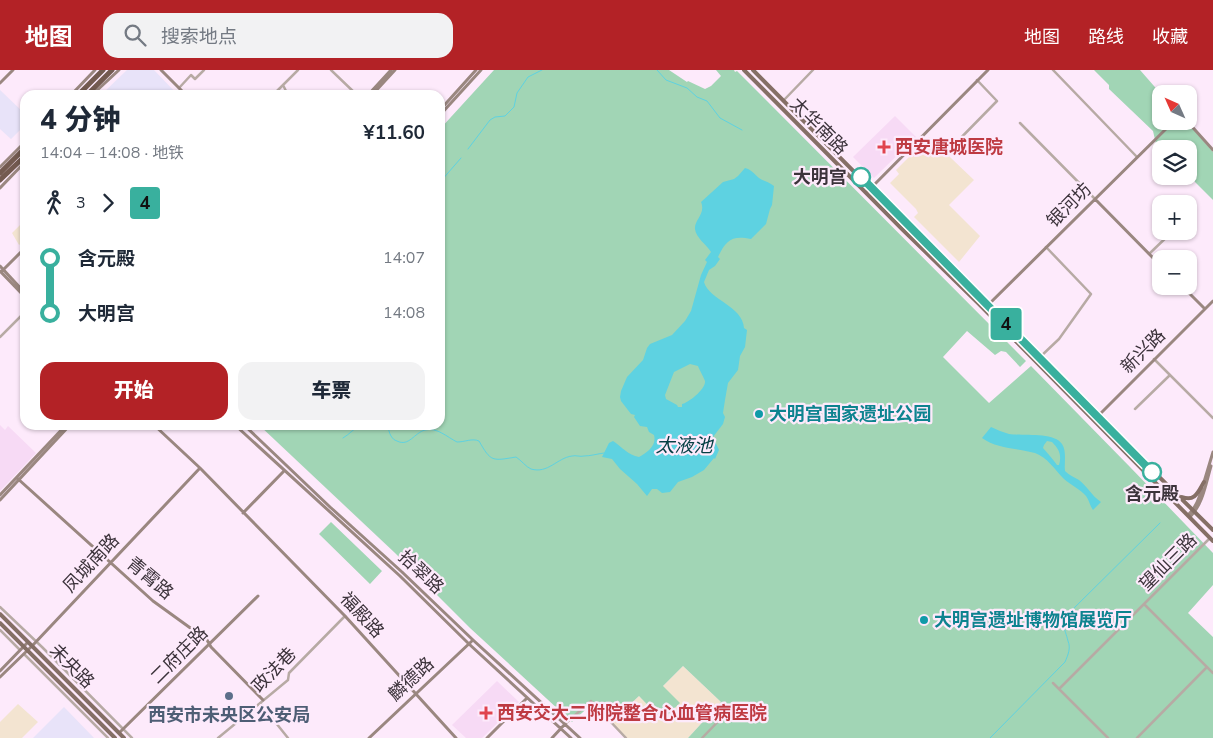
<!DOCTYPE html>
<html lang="zh">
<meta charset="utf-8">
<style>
body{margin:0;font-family:"Nunito Sans","Noto Sans SC",sans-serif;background:#f2f2f3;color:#1f2937;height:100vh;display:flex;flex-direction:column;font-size:19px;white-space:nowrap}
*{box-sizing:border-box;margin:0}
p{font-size:16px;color:#747a83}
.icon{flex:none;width:28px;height:28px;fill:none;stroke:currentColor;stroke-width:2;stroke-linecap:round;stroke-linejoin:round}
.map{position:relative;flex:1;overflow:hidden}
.panel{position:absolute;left:20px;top:20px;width:425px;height:340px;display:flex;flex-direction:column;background:#fff;border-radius:15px;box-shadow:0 1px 4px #0004}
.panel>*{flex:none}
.badge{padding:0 10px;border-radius:4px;font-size:18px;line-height:32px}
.needle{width:32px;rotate:315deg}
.controls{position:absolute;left:1152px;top:15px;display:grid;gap:10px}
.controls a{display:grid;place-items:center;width:45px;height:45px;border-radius:10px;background:#fff;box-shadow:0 1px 4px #0004;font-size:25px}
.map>.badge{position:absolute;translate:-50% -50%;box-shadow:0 0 0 2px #fff}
.legs{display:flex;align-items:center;gap:8px;height:55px;padding:0 20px;font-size:16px}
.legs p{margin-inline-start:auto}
.head{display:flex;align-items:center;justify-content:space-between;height:85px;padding:0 20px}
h1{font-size:28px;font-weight:800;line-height:38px}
.primary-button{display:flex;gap:10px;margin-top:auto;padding:10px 20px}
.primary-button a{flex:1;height:58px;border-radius:15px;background:#b32226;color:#fff;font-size:20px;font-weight:800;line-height:58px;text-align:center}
.primary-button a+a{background:#f2f2f3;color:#1f2937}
ul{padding:0 20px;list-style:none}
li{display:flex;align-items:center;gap:18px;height:55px;font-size:19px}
li i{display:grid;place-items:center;width:8px;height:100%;margin:0 6px;background:currentColor}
li i::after{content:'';width:12px;height:12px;margin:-6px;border:4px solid;border-radius:50%;background:#fff}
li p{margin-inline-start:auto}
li:first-child i{background:linear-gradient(#0000 50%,currentColor 0)}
li:last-child i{background:linear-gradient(currentColor 50%,#0000 0)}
header{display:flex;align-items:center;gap:30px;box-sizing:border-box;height:70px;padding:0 25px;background:#b32226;color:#fff}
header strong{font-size:24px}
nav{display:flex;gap:28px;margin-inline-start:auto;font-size:18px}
.search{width:350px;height:45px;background:#f2f2f3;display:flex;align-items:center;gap:12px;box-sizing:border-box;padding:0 18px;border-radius:15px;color:#747a83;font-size:19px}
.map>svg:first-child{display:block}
</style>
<header>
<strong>地图</strong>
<div class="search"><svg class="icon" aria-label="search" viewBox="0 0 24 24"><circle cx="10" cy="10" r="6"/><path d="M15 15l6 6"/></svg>搜索地点</div>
<nav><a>地图</a><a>路线</a><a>收藏</a></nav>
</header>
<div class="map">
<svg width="1213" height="668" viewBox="0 0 1213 668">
<rect width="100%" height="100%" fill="#fdeafb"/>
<!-- commercial -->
<path fill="#e8e3f9" d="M127,0H154L178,25H101Z
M0,20L25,44V55L11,69L0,59Z
M64,637L94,668H33Z"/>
<!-- built -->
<path fill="#f7daf5" d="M895,46L916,67L874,108L853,87Z
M0,355L5,360L8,356L36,383L0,421Z
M497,611L519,632L482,668H466L452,655Z"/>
<!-- education -->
<path fill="#f3e4d1" d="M929,67L974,110L949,135L980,166L959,192L914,147L918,143L916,139L890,113L899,104L896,100Z
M25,150V169L19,175L12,163Z
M683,596L721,632L688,668H627L611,652L639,626L662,650L663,616Z
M18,634L38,652L22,668H0V652Z"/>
<!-- green -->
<path fill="#a1d5b5" d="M494,0H669L687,12L688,11L705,19L711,16L721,6L716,0H734L735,2L737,1L1026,291L1020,297L1006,282L1001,281L995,285L967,261L943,287L989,333L1031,296L1130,397L1213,483V515L1188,543L1213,567V668H688L721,632L683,596L663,616L680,633L662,650L639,626L611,652L593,633L572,652L470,558L395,483L259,355H440V59Z
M1094,0H1140L1161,24V51H1186L1213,82V130L1189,106V79H1161L1156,74L1153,61L1109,19V15Z
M331,452L382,501L370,514L319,464Z"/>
<!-- water -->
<path fill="#5ed2e1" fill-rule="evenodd" d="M745,98C752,100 754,104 759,108C763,111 769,112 774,116L772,135L770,139L766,154L751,169C732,165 726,170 718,187L720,189L715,196L709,200L704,212C709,230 743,236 744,258L747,260L745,277L740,286L738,300L728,313L725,330L723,343L725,347L723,354L713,367L719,380L715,389L714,388L704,400L692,407L678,412L670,422L662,423L657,419H652L647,426L637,414L620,399L612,389L602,387L609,373L613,371C622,377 628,385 639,387C647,382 657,376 654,365L649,362L647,357L640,356L634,347L635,345L631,344L621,331L620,327L621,321L627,307L643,290L647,278L650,274L672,265L685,251L691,241L701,205L707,192L705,190L711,182C706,174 696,168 695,159C694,150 706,144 701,132L723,112L734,109L738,106ZM690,294L698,296C699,299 705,310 705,311C706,319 688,333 682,334V337H678L677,335L666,329L665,325L674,302Z
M991,357C997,360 1003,362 1009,364C1023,366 1054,362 1062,374C1067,382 1064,392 1065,401C1069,405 1074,407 1079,410C1087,416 1092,426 1101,432L1093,440C1090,436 1089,430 1086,426C1080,419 1071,415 1064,409C1055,400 1047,387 1035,383C1018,378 997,379 982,368ZM1047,371L1052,372C1059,379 1062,385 1059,395H1057C1053,389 1048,384 1043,378L1044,375Z"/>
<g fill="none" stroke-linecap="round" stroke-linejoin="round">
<!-- stream -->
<path stroke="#5ed2e1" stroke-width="1" d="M657,0L666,10L687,18L697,27L707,31L720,48L742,60
M468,79L490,50L495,47L505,46L514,37L517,23L528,7L542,0
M441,111L461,88
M387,355C389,359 389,363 391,366C393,369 394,370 397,371C409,377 414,363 425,360C437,357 447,367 457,372C465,372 472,368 479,371C491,392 492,391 516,387C521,390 526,397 531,399C548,404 557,388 572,386C576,385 580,387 584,386C590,386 597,384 604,383
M343,368C350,364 354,358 361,355
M990,668L1065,592C1068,585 1071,578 1068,571C1065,558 1060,555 1070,542L1160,453"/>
<!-- street -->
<path stroke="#b7aaa4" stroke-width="2.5" d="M331,0L357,25
M1053,0L1137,87
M283,15L288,25
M179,18L191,5L195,9L204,0
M264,25V23L276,22L298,0
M783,31L813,0
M1020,53L1095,129
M947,82L997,31L977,10
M1149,184L1173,161
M0,267L22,245L25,236
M1039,288L1059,269L1091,224L1046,177
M1154,289L1213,348
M1135,339L1170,305
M1144,534L1213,603
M0,537L42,577L132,668
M0,560L20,580
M24,584L108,668
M1053,613L1108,668
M1059,619L1210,468
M260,633L288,668
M565,654L591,631L626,668
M218,668L288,610L289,603L345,546
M702,668L732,637
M1137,668L1207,597"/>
<!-- secondary -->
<path stroke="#9a8780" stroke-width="3" d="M161,0L186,25
M0,13L13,0
M71,25L95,0
M92,25L119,0
M368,25L391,0
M372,25L395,0
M440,40L476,0
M440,45L481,0
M1187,51L1213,80
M0,97L25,72
M0,118L25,92
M866,123L988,0
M1095,129L1161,196
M0,196L25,223
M0,201L25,227
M2,201L25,178
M1182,216L1205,239
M984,239L1174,51
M1097,347L1213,231
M154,355L200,398L345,546L456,668
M235,355L400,506L469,574L571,668
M244,355L330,437L402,502L473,570L580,668
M17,408L153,531L207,570L211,577L263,630
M1204,412L1213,382
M0,425L66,355
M0,430L70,355
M243,443L284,401
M1188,445C1196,437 1199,429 1202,418
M1190,447C1203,434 1206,413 1211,396
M0,601L28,572
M0,607L33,575L200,398
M119,663L258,526
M369,668L473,570
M487,668L527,628
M552,668L565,654"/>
<!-- primary -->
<path stroke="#856f66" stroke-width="4" d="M744,0L902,159L978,233L1213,471
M753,0L1071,320L1213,460
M1182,427C1195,432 1198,422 1204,412
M0,544L124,668
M0,553L115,668"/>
<!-- highway -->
<path stroke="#735a50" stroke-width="5" d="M78,25L103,0
M87,25L112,0
M0,103L25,78
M0,110L25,86"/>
</g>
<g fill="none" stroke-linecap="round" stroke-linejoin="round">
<!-- line-1 casing -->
<g stroke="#fff" stroke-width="11">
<path id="line-1" d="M861,107L1152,402"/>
</g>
<!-- line-1 -->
<use href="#line-1" stroke="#39b09e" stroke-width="8"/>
</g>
<!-- markers -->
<g fill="#e0444e" stroke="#fdeafb" stroke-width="2">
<path d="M881.5 69.5h5v5h5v5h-5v5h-5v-5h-5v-5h5z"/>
<path d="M483.5 635.5h5v5h5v5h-5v5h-5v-5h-5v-5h5z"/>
</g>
<g fill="#fff" stroke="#39b09e" stroke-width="2.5">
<circle cx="861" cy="107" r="9"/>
<circle cx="1152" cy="402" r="9"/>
</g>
<g fill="#0f9aa8" stroke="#fdeafb" stroke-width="2">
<circle cx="759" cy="344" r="5"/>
<circle cx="924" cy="550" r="5"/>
</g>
<circle fill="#5c6f8a" stroke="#fdeafb" stroke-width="2" cx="229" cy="626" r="5"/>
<g text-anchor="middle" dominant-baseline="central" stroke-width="4.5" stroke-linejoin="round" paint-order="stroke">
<!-- street labels -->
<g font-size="18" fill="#3c333b" stroke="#fdeafb">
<text transform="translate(819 56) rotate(45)">太华南路</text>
<text transform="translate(1069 135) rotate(-45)">银河坊</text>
<text transform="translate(1143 281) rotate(-45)">新兴路</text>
<text transform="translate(1168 492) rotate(-45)">望仙三路</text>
<text transform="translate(91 493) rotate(-47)">凤城南路</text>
<text transform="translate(421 502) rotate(43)">拾翠路</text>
<text transform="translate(150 508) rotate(40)">青霄路</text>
<text transform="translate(362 545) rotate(47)">福殿路</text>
<text transform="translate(179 585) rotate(-45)">二府庄路</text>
<text transform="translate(72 596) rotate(45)">未央路</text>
<text transform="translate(274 600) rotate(-46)">政法巷</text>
<text transform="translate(411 609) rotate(-43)">麟德路</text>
</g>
<!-- health labels -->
<g font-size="18" font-weight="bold" fill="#be3a42" stroke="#fdeafb" text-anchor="start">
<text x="895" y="77">西安唐城医院</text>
<text x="497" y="643">西安交大二附院整合心血管病医院</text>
</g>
<!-- stop labels -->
<g font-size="18" font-weight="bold" fill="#3c333b" stroke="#fdeafb" text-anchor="end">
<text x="847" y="107">大明宫</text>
<text x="1152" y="424" text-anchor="middle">含元殿</text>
</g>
<!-- culture labels -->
<g font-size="18" font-weight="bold" fill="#0d838f" stroke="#fdeafb" text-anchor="start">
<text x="769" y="344">大明宫国家遗址公园</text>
<text x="934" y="550">大明宫遗址博物馆展览厅</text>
</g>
<!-- service labels -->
<g font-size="18" font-weight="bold" fill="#4e5e75" stroke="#fdeafb">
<text x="229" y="645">西安市未央区公安局</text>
</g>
<!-- water labels -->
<g font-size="19" font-style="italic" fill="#053e44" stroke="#fdeafb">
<text x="684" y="376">太液池</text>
</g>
</g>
</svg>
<div class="controls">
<a><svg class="needle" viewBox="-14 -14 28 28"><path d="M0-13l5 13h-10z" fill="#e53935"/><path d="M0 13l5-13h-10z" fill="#747a83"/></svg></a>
<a><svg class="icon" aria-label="layers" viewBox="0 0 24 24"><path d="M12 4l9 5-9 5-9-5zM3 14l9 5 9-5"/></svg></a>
<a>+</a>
<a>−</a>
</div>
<b class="badge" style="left:1006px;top:254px;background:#39b09e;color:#111">4</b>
<section class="panel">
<div class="head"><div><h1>4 分钟</h1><p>14:04 – 14:08 · 地铁</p></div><b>¥11.60</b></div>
<div class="legs"><svg class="icon" aria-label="walk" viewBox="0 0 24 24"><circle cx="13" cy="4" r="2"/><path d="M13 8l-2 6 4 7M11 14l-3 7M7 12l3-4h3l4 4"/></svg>3<svg class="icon" aria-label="forward" viewBox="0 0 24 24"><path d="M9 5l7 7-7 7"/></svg><b class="badge" style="background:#39b09e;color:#111">4</b></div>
<ul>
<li><i style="color:#39b09e"></i><b>含元殿</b><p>14:07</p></li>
<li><i style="color:#39b09e"></i><b>大明宫</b><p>14:08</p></li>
</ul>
<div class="primary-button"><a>开始</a><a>车票</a></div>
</section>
</div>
